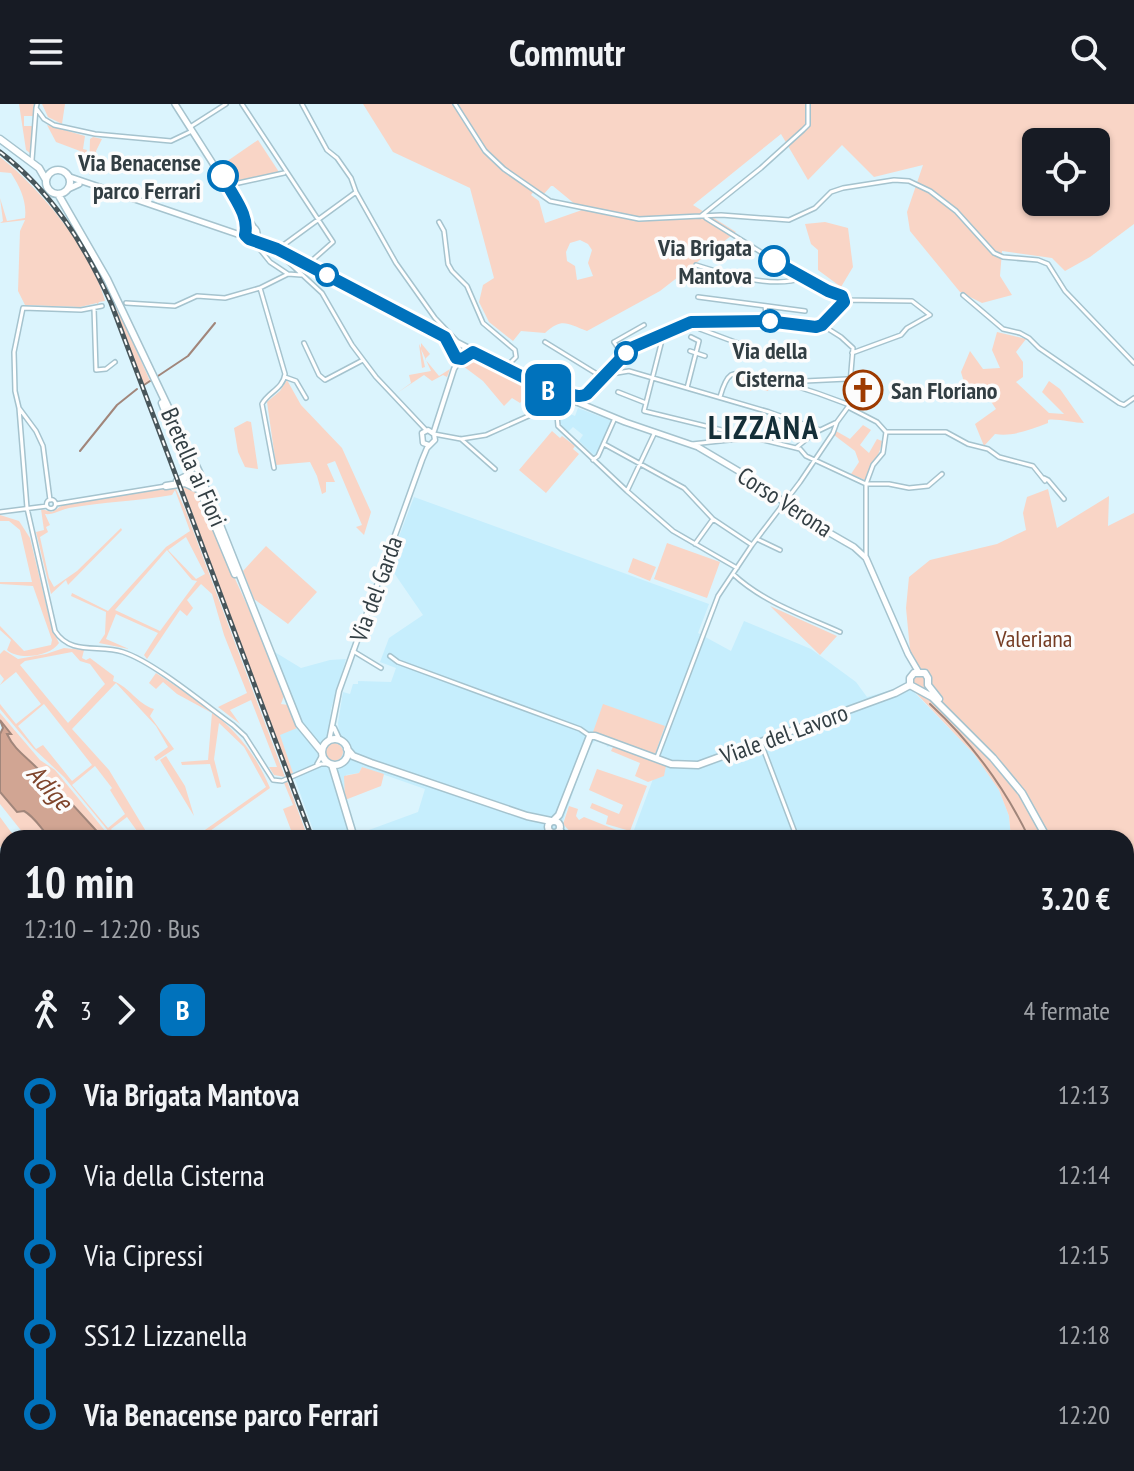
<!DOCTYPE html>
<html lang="it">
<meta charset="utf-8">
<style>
body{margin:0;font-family:"PT Sans Narrow",sans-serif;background:#242831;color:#f1f3f6;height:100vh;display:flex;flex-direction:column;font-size:30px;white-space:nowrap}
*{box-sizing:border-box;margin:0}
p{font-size:26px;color:#9ea1a6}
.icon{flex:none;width:44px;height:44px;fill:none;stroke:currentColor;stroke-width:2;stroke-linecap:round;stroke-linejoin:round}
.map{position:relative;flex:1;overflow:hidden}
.panel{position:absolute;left:0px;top:726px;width:1134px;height:642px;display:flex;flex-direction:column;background:#171b24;border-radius:24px 24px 0 0;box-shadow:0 2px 6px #0004}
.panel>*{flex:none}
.badge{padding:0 16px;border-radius:12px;font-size:28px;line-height:52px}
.fabs{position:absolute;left:1022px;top:24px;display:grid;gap:16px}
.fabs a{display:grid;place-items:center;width:88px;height:88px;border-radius:12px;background:#171b24;box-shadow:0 2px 6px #0004;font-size:40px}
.map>.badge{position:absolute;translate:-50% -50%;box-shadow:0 0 0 4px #fff}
.legs{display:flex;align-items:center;gap:12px;height:88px;padding:0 24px;font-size:26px}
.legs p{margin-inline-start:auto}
.head{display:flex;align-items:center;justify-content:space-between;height:136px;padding:0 24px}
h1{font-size:44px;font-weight:600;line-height:60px}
ul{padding:0 24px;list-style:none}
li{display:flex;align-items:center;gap:28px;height:80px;font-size:30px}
li i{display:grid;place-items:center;width:12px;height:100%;margin:0 10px;background:currentColor}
li i::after{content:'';width:20px;height:20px;margin:-10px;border:6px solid;border-radius:50%;background:#171b24}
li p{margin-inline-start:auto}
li:first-child i{background:linear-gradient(#0000 50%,currentColor 0)}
li:last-child i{background:linear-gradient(currentColor 50%,#0000 0)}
header{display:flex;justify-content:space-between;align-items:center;height:104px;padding:0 24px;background:#171b24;font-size:36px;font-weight:600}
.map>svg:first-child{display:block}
</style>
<header><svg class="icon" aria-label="menu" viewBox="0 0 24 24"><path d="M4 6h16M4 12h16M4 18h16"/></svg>Commutr<svg class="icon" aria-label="search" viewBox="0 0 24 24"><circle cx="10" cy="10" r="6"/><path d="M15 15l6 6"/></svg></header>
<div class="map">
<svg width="1134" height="1367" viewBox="0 0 1134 1367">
<rect width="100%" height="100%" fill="#dbf4fd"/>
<!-- built -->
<path fill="#c6eefd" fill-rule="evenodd" d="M578,304L612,317L595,352L579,337L583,331L573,323L568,328L559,319V310L564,311L565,309L563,307L575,312Z
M414,393L709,500L698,529L731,547L744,517L811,545L856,578L867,593L913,580L914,588L974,650L999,686L1009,712L1011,734H631L659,659L614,641L607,643L605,637L597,635L589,643L563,717L565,725L576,734H316L279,630L302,621L273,547L301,564L330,556L346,555L331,605L328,633L342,635L339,629L338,619L343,588L350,590L353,580H358V577L391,578L396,564L380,558L389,534L423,511L392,466L387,464ZM362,663L425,685L418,708L358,730L345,696L346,671L359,669Z
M528,1360H791L793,1367H530Z"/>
<!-- green -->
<path fill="#f9d5c6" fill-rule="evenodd" d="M19,0H35L33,12H24V22H34L31,50L26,46Z
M42,0H65L62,20L48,13Z
M363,0H1134V120L1090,153L1065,167L1052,154L1002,147L1000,172L1012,191L982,199L960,188L910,127L907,108L923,61L874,73L842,41L808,76L781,30L693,101L736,128L660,187L587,227C568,220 562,213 545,229L521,227L513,237L489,218L479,198L483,181L494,174L470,84L393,48ZM1036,38H1096V98H1036ZM551,82H553L576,101L550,96L543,91ZM534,87L549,97L582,104V106L545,119L539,97L531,91ZM580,136L588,140L592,146L588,159L593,172L577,176L575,162L567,157L566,148L570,139Z
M47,21L85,32L83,45L87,46L85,53L79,51L80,47L56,38Z
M93,33L102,35L96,47L100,69L91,68L89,71L90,35Z
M258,36L279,68L233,78L230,68L223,60Z
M0,53C41,85 91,146 105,197L99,198L97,201V199L80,203L25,201L18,187L20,127L25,116L0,119L3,117L0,94L7,117L25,114C27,97 20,83 11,69L0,68Z
M825,118L848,124L853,163L841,183L818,166V146L811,140L805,120Z
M115,203H117L150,277L143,281Z
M997,228L1026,235L1016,248L1023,258V273L1016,278L1049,309L1064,310L1042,288L1049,277L1060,285L1084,319C1074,319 1055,314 1048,316V319C1031,325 1014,333 995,330L984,342L975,320L996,305L986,290L969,295L961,268L970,247L983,265L1000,264L992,246Z
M421,239L430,250L425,255L439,272L450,265L447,273L443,271L432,277L424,271L397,289L411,279L409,271L431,267L421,245L425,263L422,264L419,240L421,244Z
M474,252L532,283L520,299L512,294L504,302L483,277L463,262L462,258Z
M746,271L771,278L768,287L753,283L751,287L742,284L736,273Z
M287,276L301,301L342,344L371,408L364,431L356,423L362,421L335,357L327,360L335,378H326V388L322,390L317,372L310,358L276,361L267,298L280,287Z
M247,317L251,318L258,365L245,363L238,348L234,324Z
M863,321L871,326L860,341L869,349L877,335L882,337C880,352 871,362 865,376L851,370L859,358L855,347L834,331L836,327L850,335Z
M552,327L560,334L562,332L575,342L573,345L579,350L546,389L519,366Z
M182,381H189L199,389L208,416L253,514L284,592L281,600L288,601L297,624L280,631L293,669L289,671Z
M175,383L185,405L285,673L274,671L269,663H277L251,596L230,606L240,620L218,603L247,589L224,531L212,490L201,480L187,496L193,504L187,512L180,506L147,555L144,551L158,529L116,510L106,535L129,545L99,539L105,530L106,508L71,492L72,489L108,507L166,443L190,427L175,386L172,391C138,397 103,398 69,404C60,406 53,411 45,410L50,421L46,423L48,428L40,433L49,474L54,483L77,467L121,424L122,426L68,481L66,476L51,490L36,428L44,426L41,405L52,408L63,401ZM186,433L205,470L196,475L168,446ZM167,446L192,476L197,477L160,527L115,506Z
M1048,385L1057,424L1109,392L1108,422L1134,409V863L1126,862V734H1011L1009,712L999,686L974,650L914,587L906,504L909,473L930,456L997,440L1026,426L1023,409L1027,393Z
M0,411L19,417L30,434L52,525L59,539C51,552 19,557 7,546L11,536L0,526V522L24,547L51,541L52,536L33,482L0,480V478H32L20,426L9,417H0Z
M667,439L720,458L707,494L654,475Z
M266,442L317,488L288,520L254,495L243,467Z
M633,454L656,463L650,477L628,468Z
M770,502L837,532L820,551Z
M64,544L84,546L82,554L86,556L90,554L114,572L113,577C130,583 137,600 154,605L150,612L174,645L156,657L154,653L168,643L156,622L116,579L72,625L109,666L150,734H142L127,713L111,725L118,734H114L64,673L33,644L0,605V600L16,620L41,600L16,568L0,581L4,575L0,570V550L4,546L18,555L46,550ZM72,548L80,557L90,560L105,580L68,619L20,561L25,557ZM44,600L92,661L72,677L43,641L36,645L18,622ZM95,662L112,684L110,686L125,710L108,724L72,681Z
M156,569C208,603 245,625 270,684L203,732L202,728L266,683L244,643L219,619L214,655L221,683L217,684L210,660L182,661L181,658L208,656L212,609L177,590L163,578L156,585L149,579Z
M603,600L665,622L655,650L593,628Z
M0,609L40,656L55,666L111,734H103L38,664L14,644L7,632L11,629L0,616Z
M325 648a9 9 0 1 1 18 0a9 9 0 1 1-18 0Z
M614,641L666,662L664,672L648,678L635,672L640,659L611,647Z
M166,652L185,682L194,712L160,656Z
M362,663L384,670L381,682L345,696L344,672L359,669Z
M597,665L647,682L630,727L606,720L608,712L590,704L592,699L619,710L623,701L589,686Z
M287,677L308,734H294L283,705L293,701L284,679Z
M0,688L17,707C32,706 40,724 50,734H27L0,700Z
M569,702L578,705L576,712L579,716L584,713L629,731L634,727L650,734H576L563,720Z
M0,713L11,728L20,734H8V757L0,742Z
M0,906L8,916V1023L0,1018Z
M1126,1020L1134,1021V1367H1047L1042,1363L1037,1367H1019L1018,1360H1126Z
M0,1058L8,1062V1141L0,1133V1080L3,1076L0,1074Z
M8,1190V1360H139L141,1367H0V1191Z
M320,1360H375L373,1367H323Z"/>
<!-- water -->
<path fill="#d1a593" stroke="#a1867b" stroke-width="2" d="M0,616L11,630H7C14,645 24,651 36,663C59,685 81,710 103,734H50C41,725 35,713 24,707L17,708L0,688V630L3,624Z"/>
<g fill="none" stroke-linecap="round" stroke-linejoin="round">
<!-- stream -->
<path stroke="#a1867b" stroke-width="2" d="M158,272L188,252L215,219
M144,281L150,277
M80,347L117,301L137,285
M930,600C972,639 1004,682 1029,734
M4,1070L8,1065"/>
<!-- minor casing -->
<g stroke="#a5c3ce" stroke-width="6">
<path id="minor" d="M37,0L36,4L44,15L54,21L95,30L171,37L192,27
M242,0L333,138L307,161
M302,0L327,46L337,54L351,74L356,88L396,159L435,214L456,236
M455,0L485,47L504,65L550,97L639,115L721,111L789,116L815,104L831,88L843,84L894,76L909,77L930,87L956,107L994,149L1003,153L1038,156L1048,160L1065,187L1134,259
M190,23L226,0
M32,56L36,4
M228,85L234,80L284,69
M701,112L761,64L803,26L808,21V0
M706,114L793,168L842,192L844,198L822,221
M439,118L444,127L448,160L452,167L467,182L483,219L515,246L516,253L507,262
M258,143L270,158L288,170
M278,145L356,88
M721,145H755
M282,152L322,189L352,241L376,273L426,326
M696,161C724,170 774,185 802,174
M260,184L285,270C283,285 268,288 262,300L274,364
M963,191L1003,225L1020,229L1029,234L1039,244L1119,299L1124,301L1134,294
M698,193L805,207
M845,196L912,197L930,211L907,224L901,231L852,249
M126,199L175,202L197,192L225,194L260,184L288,170L301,171
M102,202L81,206L23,204L14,248L15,287L19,304L27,404L55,527C71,552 99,540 123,548C154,558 205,601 233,621L245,632L273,676L282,677L321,660H328
M765,202L767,217
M94,204L96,266L106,265L115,258
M691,218L700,225L759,247
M662,236L644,307L800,345L806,352L866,380H889L909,384L928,382L942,370
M545,238L602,273
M304,239L319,271L325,276L363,256
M690,247L705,252
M623,251L614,238L644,221
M605,271L629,267L769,308L820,326
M285,273L296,277L306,294
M797,282L805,277L847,275
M687,284L699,237L691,233
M558,288L577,293L585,292L635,241L691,218L767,217L809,223L822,221
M618,288L646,299
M720,293C722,286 725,275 731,271C745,262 829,293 847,300
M565,295L557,311L558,322L627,387
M848,303L877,318L886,328L883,349L873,361L866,380V454
M19,304L36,327L43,342L50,396
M655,328L627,387L673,427L737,464
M886,328H946L968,340L988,345L999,353L1033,362L1045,377
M434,330L461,335L486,331L553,301L561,302
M461,335L495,365
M604,340L684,384L713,415L752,441
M692,340L748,334
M797,343L814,329L837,318L848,303L853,244L841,233L822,221
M593,356L598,352L615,314
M1044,374L1048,376L1064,395
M46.5 400a4.5 4.5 0 1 1 9 0a4.5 4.5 0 1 1-9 0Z
M56,400L166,382
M0,408L47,402
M757,435L780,446
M695,440L713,415
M733,470C763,498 802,511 840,528
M353,547L381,564
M390,552L398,558L580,625L590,632
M761,639L797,734
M657,653L718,492L752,441L800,378L833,329L837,318
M317,660L322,651
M560,724L565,731
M557,728L570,734
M0,866L8,878
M1126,1005L1134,1013
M527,1360L529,1367"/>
</g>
<!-- tertiary casing -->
<g stroke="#a5c3ce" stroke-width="7">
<path id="tertiary" d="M434,327L454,265L460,255
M334,624L340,637
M329,637L339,587L422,356L427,344L435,336L434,330L428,326L422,329L423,339L429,341"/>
</g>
<!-- secondary casing -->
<g stroke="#a5c3ce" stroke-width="8">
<path id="secondary" d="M175,0L254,124
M70,73L246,133
M68,85L79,80
M245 129a6 6 0 1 1 12 0a6 6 0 1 1-12 0Z
M252,135L277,145L555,289L625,318L698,343L769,385L795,409L854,443L866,454L908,550L918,567
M446,234L456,254L462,255L473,248
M0,1136L8,1144
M296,1360L303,1367"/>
</g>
<!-- primary casing -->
<g stroke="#a5c3ce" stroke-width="9">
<path id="primary" d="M0,35L39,64L46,76
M46 78a12 12 0 1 1 24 0a12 12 0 1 1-24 0Z
M58,90L107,175L199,368L299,620L322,648
M162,299L175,333L191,365L189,371L177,377
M166,382L185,379L200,386L235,470
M910,581L932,593L993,654L1022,689L1047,734
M910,581V574L914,569H925L928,574V581L939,595
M322 648a13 13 0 1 1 26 0a13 13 0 1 1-26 0Z
M347,645L353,652L371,659L527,712L551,717
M332,661L354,734
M548 723a6 6 0 1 1 12 0a6 6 0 1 1-12 0Z
M553,717L559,711L590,632H595L671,660L698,661L895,589L910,581
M1126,960L1134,970
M503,1360L505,1367"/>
</g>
<!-- motorway casing -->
<g stroke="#a5c3ce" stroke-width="11">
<path id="motorway" d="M0,1048L8,1053
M406,1360L412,1367
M414,1360L420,1367"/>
</g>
<!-- minor -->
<use href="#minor" stroke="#fff" stroke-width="3"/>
<!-- tertiary -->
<use href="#tertiary" stroke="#fff" stroke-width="4"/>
<!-- secondary -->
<use href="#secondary" stroke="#fff" stroke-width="5"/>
<!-- primary -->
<use href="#primary" stroke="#fff" stroke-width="6"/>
<!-- motorway -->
<use href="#motorway" stroke="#fff" stroke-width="8"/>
<!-- rail casing -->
<g stroke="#48565b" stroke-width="5">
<path id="rail" d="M0,48C52,88 84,140 111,199L312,734
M515,1360L517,1367"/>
</g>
<!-- rail -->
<use href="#rail" stroke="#fcfcfc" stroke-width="2" stroke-dasharray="6" stroke-linecap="butt"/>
</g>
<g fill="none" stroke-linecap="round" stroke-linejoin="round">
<!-- line-1 casing -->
<g stroke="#fff" stroke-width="18">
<path id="line-1" d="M223,72C231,91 250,110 245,131L249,135L277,145L445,233L456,254L462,255L473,248L555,289C567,284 575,297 587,290L631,244L691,218L767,217L816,223L822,221L844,198L842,192L828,187L774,157"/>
</g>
<!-- line-1 -->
<use href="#line-1" stroke="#0072bc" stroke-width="12"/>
</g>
<!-- icons -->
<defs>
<g id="church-ring" transform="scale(2)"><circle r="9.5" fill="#fcfcfc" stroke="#9d3a00" stroke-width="1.5"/><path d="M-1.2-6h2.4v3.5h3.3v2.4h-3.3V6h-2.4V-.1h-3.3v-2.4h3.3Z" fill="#9d3a00"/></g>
</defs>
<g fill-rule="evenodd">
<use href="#church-ring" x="863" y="286"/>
</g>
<!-- markers -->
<g fill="#fff" stroke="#0072bc" stroke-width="4">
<circle cx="223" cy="72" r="14"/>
<circle cx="774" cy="157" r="14"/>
<circle cx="327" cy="171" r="10"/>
<circle cx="770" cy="217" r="10"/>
<circle cx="626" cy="249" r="10"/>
</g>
<g text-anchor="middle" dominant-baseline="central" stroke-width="7" stroke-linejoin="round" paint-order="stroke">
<!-- stop labels -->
<g font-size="24" font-weight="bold" fill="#323e43" stroke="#fcfcfc" text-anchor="end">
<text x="201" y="58">Via Benacense<tspan x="201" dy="28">parco Ferrari</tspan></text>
<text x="752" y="143">Via Brigata<tspan x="752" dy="28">Mantova</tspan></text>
<text x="770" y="246" text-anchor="middle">Via della<tspan x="770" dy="28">Cisterna</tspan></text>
</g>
<!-- poi labels -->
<g font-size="24" font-weight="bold" fill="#323e43" stroke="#fcfcfc" text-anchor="start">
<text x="891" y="286">San Floriano</text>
</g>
<!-- street labels -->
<g font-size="24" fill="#323e43" stroke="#fcfcfc">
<text transform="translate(194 363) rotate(66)">Bretella ai Fiori</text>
<text transform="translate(785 398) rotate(33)">Corso Verona</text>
<text transform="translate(376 485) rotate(-70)">Via del Garda</text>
<text transform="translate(784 630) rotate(-20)">Viale del Lavoro</text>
</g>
<!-- park labels -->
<g font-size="24" fill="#753c23" stroke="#fcfcfc">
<text x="1034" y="534">Valeriana</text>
</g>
<!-- water labels -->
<g font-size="26" font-style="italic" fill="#7f452c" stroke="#fcfcfc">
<text transform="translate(50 683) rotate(47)">Adige</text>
</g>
<!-- district labels -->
<g font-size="32" font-weight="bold" letter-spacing="2" fill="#142e37" stroke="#fcfcfc">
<text x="764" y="323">LIZZANA</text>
</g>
</g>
</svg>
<div class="fabs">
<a><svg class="icon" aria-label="locate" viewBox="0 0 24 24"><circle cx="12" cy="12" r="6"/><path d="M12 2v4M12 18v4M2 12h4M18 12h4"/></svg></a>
</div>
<b class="badge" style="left:548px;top:286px;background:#0072bc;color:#fff">B</b>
<section class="panel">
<div class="head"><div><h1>10 min</h1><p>12:10 – 12:20 · Bus</p></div><b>3.20 €</b></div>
<div class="legs"><svg class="icon" aria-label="walk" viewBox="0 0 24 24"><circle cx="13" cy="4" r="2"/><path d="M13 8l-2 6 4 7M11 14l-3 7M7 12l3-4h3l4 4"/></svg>3<svg class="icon" aria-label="forward" viewBox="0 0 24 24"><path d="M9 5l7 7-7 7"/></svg><b class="badge" style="background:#0072bc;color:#fff">B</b><p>4 fermate</p></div>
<ul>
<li><i style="color:#0072bc"></i><b>Via Brigata Mantova</b><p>12:13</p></li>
<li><i style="color:#0072bc"></i><span>Via della Cisterna</span><p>12:14</p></li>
<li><i style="color:#0072bc"></i><span>Via Cipressi</span><p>12:15</p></li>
<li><i style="color:#0072bc"></i><span>SS12 Lizzanella</span><p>12:18</p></li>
<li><i style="color:#0072bc"></i><b>Via Benacense parco Ferrari</b><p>12:20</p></li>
</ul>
</section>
</div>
